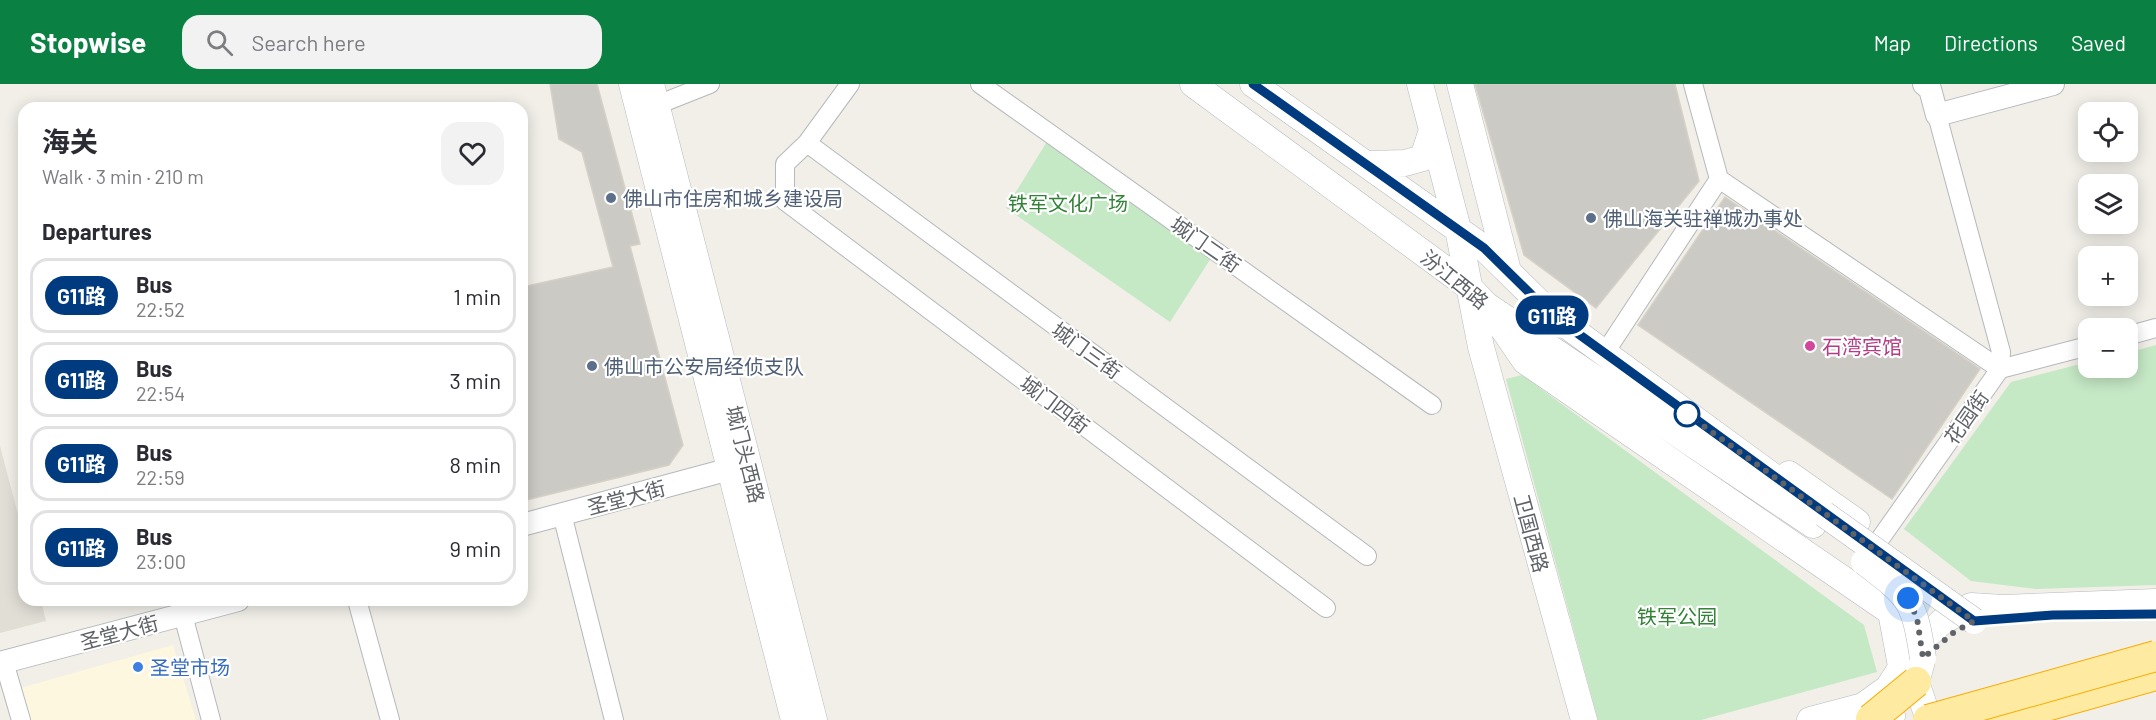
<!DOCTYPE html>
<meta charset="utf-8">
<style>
body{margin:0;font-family:Barlow,"Noto Sans SC",sans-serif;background:#f2f2f3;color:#2b2b33;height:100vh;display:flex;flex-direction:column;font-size:22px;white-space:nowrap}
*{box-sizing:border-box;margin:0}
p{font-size:20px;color:#7c7c81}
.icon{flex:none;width:33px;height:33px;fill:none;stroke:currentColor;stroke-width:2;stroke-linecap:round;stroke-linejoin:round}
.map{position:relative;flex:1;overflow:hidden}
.details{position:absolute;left:18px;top:18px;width:510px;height:504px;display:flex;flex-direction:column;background:#fff;border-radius:18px;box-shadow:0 3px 15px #0003}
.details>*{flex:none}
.badge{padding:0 12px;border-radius:20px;font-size:21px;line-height:39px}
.buttons{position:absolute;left:2078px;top:18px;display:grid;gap:12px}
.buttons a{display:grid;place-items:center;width:60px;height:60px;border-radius:12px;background:#fff;box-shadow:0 3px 15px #0003;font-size:30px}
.you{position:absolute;width:30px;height:30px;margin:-15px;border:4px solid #fff;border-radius:50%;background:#1a73e8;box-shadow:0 0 0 9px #1a73e833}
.map>.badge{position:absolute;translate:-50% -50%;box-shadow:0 0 0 3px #fff}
h2{padding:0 24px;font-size:22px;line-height:54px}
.round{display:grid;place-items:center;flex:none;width:63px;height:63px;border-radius:18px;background:#f2f2f3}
.overview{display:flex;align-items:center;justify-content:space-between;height:102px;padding:0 24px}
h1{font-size:28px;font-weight:700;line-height:45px}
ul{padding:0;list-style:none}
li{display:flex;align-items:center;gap:18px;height:75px;margin:0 12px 9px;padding:0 12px;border:3px solid #e1e1e2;border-radius:18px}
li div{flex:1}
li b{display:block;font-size:22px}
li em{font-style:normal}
li .badge{min-width:66px;font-weight:700;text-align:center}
header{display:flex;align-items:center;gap:36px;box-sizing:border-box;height:84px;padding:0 30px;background:#0b8043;color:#fff}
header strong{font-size:28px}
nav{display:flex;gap:33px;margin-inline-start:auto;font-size:21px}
.search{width:420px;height:54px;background:#f2f2f3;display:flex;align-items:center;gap:15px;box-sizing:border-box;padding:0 21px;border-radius:18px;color:#7c7c81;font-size:22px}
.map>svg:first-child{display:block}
</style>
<header>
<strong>Stopwise</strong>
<div class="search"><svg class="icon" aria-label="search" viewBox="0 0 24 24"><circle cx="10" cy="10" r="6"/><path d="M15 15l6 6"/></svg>Search here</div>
<nav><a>Map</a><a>Directions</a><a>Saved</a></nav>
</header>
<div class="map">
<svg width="2156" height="636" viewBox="0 0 2156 636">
<rect width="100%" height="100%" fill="#f1efe8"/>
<!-- commercial -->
<path fill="#fef7e0" d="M173,561L196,636H27L17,605Z"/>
<!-- education -->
<path fill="#e1ded6" d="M0,362L24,453V516H41L46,537L0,549Z"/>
<!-- green -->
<path fill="#c5e8c5" d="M1048,56L1211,174L1170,238L1006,124Z
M2156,261V501L2036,505L1971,497L1904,445L2011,298L2088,278V284H2127V269Z
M1522,291L1864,541L1877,588L1701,636H1598L1506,295Z"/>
<!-- building -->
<path fill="#cccac5" stroke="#d6d1c6" stroke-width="1.5" d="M550,0H597L640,160L630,162L683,361L669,381L522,417V203L613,183L582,68L559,55Z
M1475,0H1675L1699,97L1596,224L1524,171Z
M1725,113L1980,285L1892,415L1638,241Z"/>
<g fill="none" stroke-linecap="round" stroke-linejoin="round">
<!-- minor casing -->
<g stroke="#b5b8bc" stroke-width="20">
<path id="minor" d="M850,0L807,59L785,80V117L1326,524
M980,0L1432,321
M1693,0L1719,95L2000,285
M657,21L710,0
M1937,31L2001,268L2000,285
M807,59L1367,472
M2127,252L2156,244
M1610,261L1719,95
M562,430L614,636
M1880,455L2000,285L2088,262
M357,516L390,636
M183,531L211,636
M4,578L21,636"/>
</g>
<!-- tertiary casing -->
<g stroke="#b5b8bc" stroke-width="24">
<path id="tertiary" d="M1924,0L1930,5L1937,31L2053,0
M522,441L730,385
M0,579L238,516"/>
</g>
<!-- secondary casing -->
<g stroke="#b6babf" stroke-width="27">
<path id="secondary" d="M632,0L794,636
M651,0L814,636
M1193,0L1468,202L1486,221L1813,441
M1253,0L1484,164L1551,230L1800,412
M1420,0L1458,145L1481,263L1584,636
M1460,0L1508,187
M1368,80L1405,79L1423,74L1432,46
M1495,233L1525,277L1891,528L1901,582
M1789,390L1857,438
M1921,581L1916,598L1929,636
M1892,632L1888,604L1915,562L1943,537L1971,522L2003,524L2156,518
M1810,636L1863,622L1888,604"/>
</g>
<!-- trunk casing -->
<g stroke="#f9ab00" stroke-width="32">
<path id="trunk" d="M1996,636L2156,591"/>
</g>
<!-- minor -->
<use href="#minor" stroke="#fff" stroke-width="18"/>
<!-- tertiary -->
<use href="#tertiary" stroke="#fff" stroke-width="22"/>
<!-- secondary -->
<use href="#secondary" stroke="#fff" stroke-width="26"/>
<!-- trunk -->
<use href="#trunk" stroke="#feeaa1" stroke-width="30"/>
<!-- secondary-bridge casing -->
<g stroke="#b6babf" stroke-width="27" stroke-linecap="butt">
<path id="secondary-bridge" d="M1824,430L1974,537
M1864,478C1911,513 1914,517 1923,574"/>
</g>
<!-- trunk-bridge casing -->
<g stroke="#f9ab00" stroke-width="32" stroke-linecap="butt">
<path id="trunk-bridge" d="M1871,635L1916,598
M1928,636L2156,572"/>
</g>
<!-- secondary-bridge -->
<use href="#secondary-bridge" stroke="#fff" stroke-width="26"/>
<!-- trunk-bridge -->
<use href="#trunk-bridge" stroke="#feeaa1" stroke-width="30"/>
</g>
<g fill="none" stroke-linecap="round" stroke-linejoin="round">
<!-- line casing -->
<g stroke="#fff" stroke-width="14">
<path id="line" d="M1253,0L1484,164L1551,230L1974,537L2053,531L2156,530"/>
</g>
<!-- line -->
<use href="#line" stroke="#003b80" stroke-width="9"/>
<!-- walk -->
<path stroke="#5f6368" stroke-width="6" stroke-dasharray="0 10.8" d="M1687,330L1974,537L1953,549L1923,574L1917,534L1908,514"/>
</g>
<!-- markers -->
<g fill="#5c6f8a" stroke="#fff" stroke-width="2">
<circle cx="611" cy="114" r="6"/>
<circle cx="1591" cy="134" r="6"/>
<circle cx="592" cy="282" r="6"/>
</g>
<circle fill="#d1479c" stroke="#fff" stroke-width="2" cx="1810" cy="262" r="6"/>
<circle fill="#fff" stroke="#003b80" stroke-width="3" cx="1687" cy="330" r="12"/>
<circle fill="#3f7fe0" stroke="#fff" stroke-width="2" cx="138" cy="583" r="6"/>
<g text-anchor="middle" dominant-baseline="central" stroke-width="4.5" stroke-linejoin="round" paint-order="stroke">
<!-- service labels -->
<g font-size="20" fill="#4e5e75" stroke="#fff" text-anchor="start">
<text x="623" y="114">佛山市住房和城乡建设局</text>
<text x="1603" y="134">佛山海关驻禅城办事处</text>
<text x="604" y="282">佛山市公安局经侦支队</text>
</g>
<!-- park labels -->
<g font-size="20" fill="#348238" stroke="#fff">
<text x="1068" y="119">铁军文化广场</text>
<text x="1677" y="532">铁军公园</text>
</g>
<!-- street labels -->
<g font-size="20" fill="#5f6368" stroke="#fff">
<text transform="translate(1206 160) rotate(35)">城门二街</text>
<text transform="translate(1455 195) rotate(39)">汾江西路</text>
<text transform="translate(1087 266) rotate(36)">城门三街</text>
<text transform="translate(1055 320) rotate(37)">城门四街</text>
<text transform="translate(1966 333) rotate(-55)">花园街</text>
<text transform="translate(746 370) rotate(76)">城门头西路</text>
<text transform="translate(626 413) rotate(-15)">圣堂大街</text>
<text transform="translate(1532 449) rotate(75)">卫国西路</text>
<text transform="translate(119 548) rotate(-15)">圣堂大街</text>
</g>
<!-- hotel labels -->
<g font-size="20" fill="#b23c85" stroke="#fff" text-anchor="start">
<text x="1822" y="262">石湾宾馆</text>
</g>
<!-- shop labels -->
<g font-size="20" fill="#366cbe" stroke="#fff" text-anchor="start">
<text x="150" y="583">圣堂市场</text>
</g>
</g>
</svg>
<div class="buttons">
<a><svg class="icon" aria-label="locate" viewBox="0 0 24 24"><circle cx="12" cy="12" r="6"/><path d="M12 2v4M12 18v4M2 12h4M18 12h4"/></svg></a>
<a><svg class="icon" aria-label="layers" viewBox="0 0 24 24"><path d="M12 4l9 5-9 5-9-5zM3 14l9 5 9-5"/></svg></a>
<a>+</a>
<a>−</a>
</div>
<div class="you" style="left:1908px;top:514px"></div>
<b class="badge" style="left:1552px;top:231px;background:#003b80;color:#fff">G11路</b>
<section class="details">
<div class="overview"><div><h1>海关</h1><p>Walk · 3 min · 210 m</p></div><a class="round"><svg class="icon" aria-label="heart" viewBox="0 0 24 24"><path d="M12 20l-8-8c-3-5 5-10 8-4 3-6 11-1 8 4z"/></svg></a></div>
<h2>Departures</h2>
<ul>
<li><span class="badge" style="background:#003b80;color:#fff">G11路</span><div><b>Bus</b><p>22:52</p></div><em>1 min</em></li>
<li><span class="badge" style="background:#003b80;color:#fff">G11路</span><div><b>Bus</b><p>22:54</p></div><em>3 min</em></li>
<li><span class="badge" style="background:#003b80;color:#fff">G11路</span><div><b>Bus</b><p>22:59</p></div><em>8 min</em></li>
<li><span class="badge" style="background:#003b80;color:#fff">G11路</span><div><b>Bus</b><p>23:00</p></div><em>9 min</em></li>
</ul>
</section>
</div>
